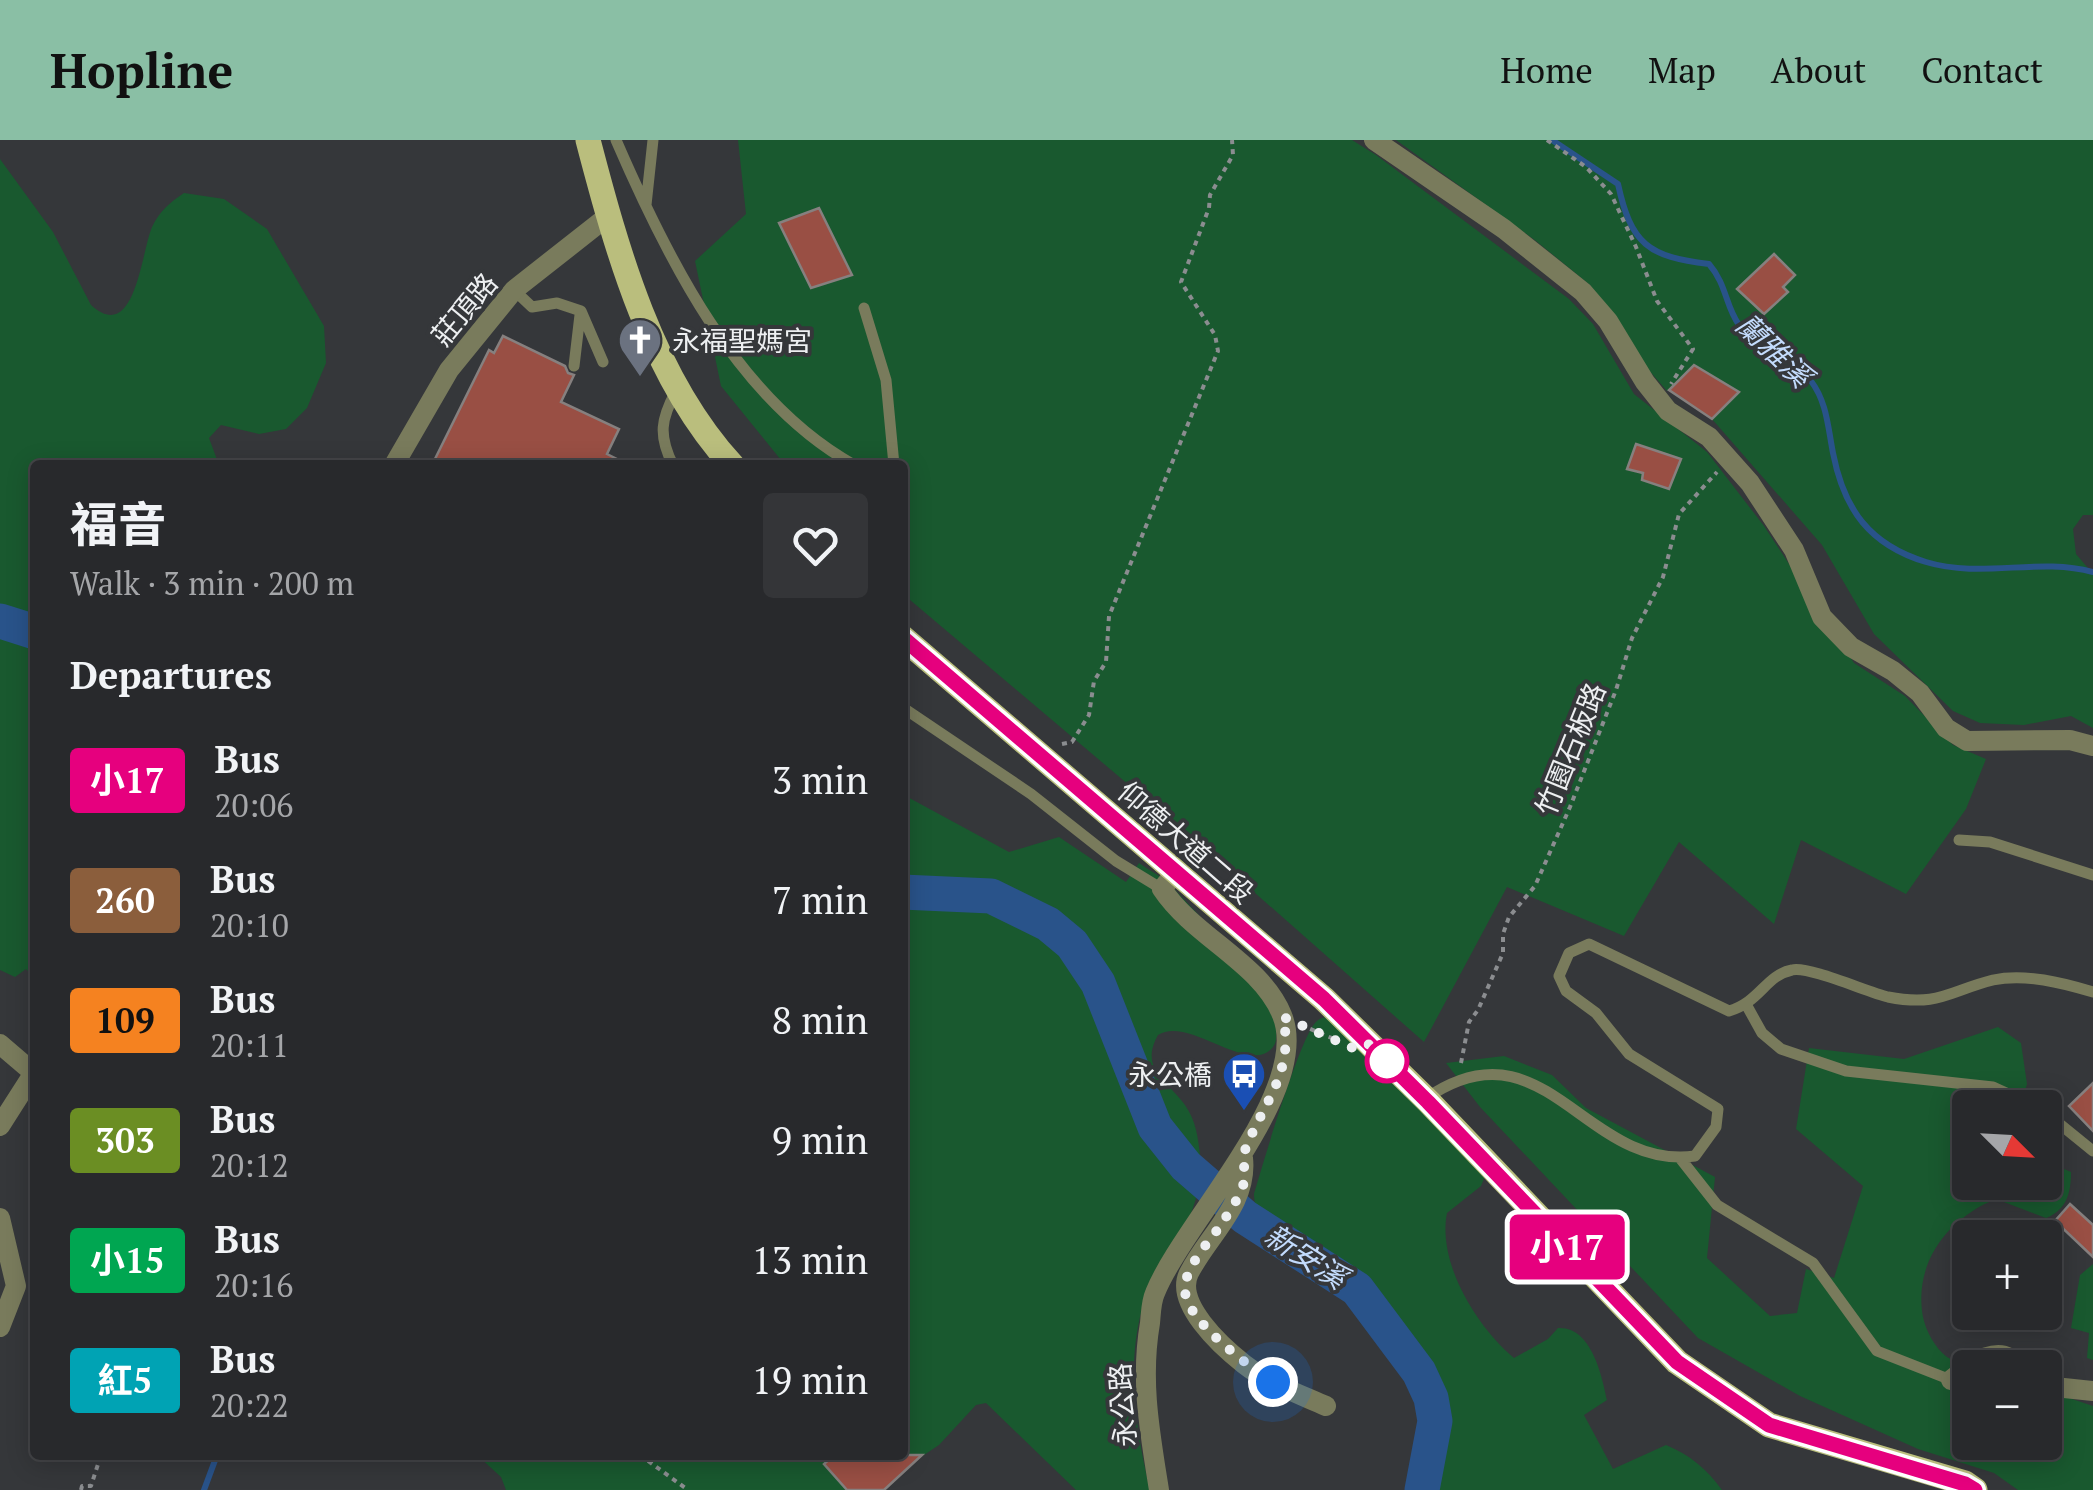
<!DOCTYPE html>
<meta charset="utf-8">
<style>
body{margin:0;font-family:"PT Serif","Noto Sans TC",serif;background:#343538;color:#f1f3f6;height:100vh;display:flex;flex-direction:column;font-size:38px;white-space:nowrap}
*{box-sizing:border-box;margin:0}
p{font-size:32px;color:#a5a6a9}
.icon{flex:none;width:55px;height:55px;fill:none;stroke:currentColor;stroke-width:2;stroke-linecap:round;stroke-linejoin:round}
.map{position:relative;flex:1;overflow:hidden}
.side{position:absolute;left:30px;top:320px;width:878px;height:1000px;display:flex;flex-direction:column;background:#28292c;border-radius:10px;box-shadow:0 5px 25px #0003,0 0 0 2px #444548}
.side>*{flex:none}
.badge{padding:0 20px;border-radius:8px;font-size:35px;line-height:65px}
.needle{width:65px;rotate:114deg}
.tools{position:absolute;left:1952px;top:950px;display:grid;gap:20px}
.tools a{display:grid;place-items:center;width:110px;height:110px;border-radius:10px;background:#28292c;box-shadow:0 5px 25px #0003,0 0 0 2px #444548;font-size:50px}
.you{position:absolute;width:50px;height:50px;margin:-25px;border:8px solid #fff;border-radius:50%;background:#1a73e8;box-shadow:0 0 0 15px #1a73e833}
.map>.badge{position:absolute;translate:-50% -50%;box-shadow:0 0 0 5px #fff}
h2{padding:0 40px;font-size:38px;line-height:90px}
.round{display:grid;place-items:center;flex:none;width:105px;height:105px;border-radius:10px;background:#343538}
.head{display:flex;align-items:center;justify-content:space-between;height:170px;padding:0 40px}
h1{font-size:48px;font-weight:700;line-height:75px}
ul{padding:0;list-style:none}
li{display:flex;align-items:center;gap:30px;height:120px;padding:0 40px}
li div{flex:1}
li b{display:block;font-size:38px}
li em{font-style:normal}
li .badge{min-width:110px;font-weight:700;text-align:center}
header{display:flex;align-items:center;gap:60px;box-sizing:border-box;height:140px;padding:0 50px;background:#8abfa5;color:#111}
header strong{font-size:48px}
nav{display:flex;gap:55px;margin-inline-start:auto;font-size:35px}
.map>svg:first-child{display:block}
</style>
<header>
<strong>Hopline</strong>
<nav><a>Home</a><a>Map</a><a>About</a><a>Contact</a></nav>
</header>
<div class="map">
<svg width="2093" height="1350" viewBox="0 0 2093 1350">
<rect width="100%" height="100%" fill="#35373a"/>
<!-- green -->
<path fill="#19592f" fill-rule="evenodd" d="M738,0H1352L1376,15L1569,159L1593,184L1634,254L1707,312L1764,386L1854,523L1905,556L1953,605L1986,619L1966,669L1906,754L1801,700L1774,784L1679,702L1624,796L1507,747L1424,902L1220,722L903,454L902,325H785L721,246L695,121L746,74Z
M1396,0H2093V375H2083L2073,389L2076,414L2093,434V588L2071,576L2024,585L1980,583L1953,571L1874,494L1822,405L1712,279L1738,252L1694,225L1667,251L1640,220L1590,145L1536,101ZM1774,114L1795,135L1783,147L1787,153L1764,174L1738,149Z
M0,19L53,92L91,165C135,205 141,113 152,87C160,71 169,63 184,53L224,59L267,89L324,186L326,223L307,268L286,289L259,294L221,285L209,298L219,325H35V838L26,829L15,837L0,830Z
M902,654L1009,712L1059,697L1126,742L1139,723C1147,729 1157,734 1165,740C1181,755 1259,839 1266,855C1271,867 1282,896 1273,907C1249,937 1189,875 1158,895C1139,929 1167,940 1185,965C1196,981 1198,997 1200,1015C1204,1061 1181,1096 1160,1135C1154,1146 1146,1157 1142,1169C1126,1228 1136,1292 1150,1350H1076L986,1263L976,1265L939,1305L915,1321L903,1307Z
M1332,877L1485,1036L1481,1046L1447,1073C1437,1123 1477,1187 1514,1218L1548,1199L1558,1188C1591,1186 1602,1235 1607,1260L1584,1275L1613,1329L1666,1305C1690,1315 1707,1329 1722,1350H1430C1435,1321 1447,1287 1442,1258C1438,1237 1366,1141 1347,1128C1328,1115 1265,1088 1256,1069C1255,1067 1254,1056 1254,1054C1262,1027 1301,893 1317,881C1321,877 1327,877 1332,877Z
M1998,887L2021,903L2027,944L2020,967L1970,968V1042H2045V1021L2071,1032C2071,1052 2067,1070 2046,1078L1996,1059C1948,1078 1913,1123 1923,1177C1926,1191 1935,1208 1947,1217C1955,1222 1968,1224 1977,1227L1970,1228V1302H2045V1250L2093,1266V1350H2018L1994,1333L1918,1309L1800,1256L1698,1198L1480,967L1446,923L1504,916L1552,935L1586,968L1715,1037L1707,1118L1770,1176L1797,1173L1806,1129L1834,1138L1863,1046L1796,989L1809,908L1904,919Z
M2093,1124V1220L2087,1218L2089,1193L2071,1188L2080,1135Z
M477,1315H834L824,1324L847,1350H506L501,1337Z"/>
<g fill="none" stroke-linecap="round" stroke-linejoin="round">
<!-- stream -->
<path stroke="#29538a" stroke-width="6" d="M1552,0L1618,44C1631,104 1648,117 1709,124C1727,145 1725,165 1739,185C1754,205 1791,215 1811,241C1827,262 1828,288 1833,313C1844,370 1870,405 1926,422C1982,439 2038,417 2093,432
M204,1350L217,1315"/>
<!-- river -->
<path stroke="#29538a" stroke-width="35" d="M0,481L35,492
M902,752L991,756L1048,784L1072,804L1098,843L1155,987L1186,1026L1245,1077L1357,1149L1419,1232L1431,1258L1435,1281L1422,1350"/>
</g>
<!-- building -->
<path fill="#994f44" stroke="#86807f" stroke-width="2.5" d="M819,68L852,135L811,148L779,83Z
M1774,114L1795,135L1783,147L1788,152L1764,174L1737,149Z
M503,196L565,226L568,233L574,235L561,262L619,289L607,314L629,325H432L489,210L494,213Z
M1694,225L1739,252L1712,279L1669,250Z
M1636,304L1681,319L1669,349L1642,340L1643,333L1627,329Z
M2093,943V991L2069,966Z
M2070,1064L2093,1085V1117L2055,1081Z
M834,1315H922L884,1350H847L824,1324Z"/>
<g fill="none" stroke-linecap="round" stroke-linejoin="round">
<!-- path -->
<path stroke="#8b8d90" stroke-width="4" stroke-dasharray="5 5" stroke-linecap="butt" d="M1547,0L1586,27L1611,54L1636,107L1657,161L1693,209L1671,244
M1062,604L1072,602L1089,575L1094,541L1106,522L1109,476L1218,211L1215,195L1181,142L1209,68L1210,55L1233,15L1232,0
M1301,885L1334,899
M1461,923L1469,882L1478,870L1503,813V794L1509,777L1535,746L1570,667L1616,550L1632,498L1663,437L1679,374L1717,332
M640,1315L688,1350
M81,1350L82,1346H91L101,1315"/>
<!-- service -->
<path stroke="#797b5c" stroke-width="11" d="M616,0C667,118 737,260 854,325
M646,65L653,0
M514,150L532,167L557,163L581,171L603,222
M864,168L886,240L894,325
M574,226L580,175
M673,325C658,295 661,279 676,251
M902,567L1031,654L1116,721L1162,749
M1959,700L1990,702L2093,735
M1747,866L1762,893L1781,909L1846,931L1993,947L2039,968
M1425,959C1544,876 1584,1031 1695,1016L1716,987L1718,969L1629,914L1596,873L1566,851L1559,836L1569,813L1589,804L1729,871C1760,862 1766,835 1792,830C1809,826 1867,852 1888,857C1939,867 1949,851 1993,840C2025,833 2063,843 2093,852
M2045,972L2093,1011
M1680,1018L1717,1065L1813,1123L1877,1211L1951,1240L1970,1255"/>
<!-- minor -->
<path stroke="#797b5c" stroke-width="20" d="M1374,0L1504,89L1583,152L1608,181L1645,242L1668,271L1709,297L1750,343L1794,410L1822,477L1851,507L1893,531L1920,553L1946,588L1967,601L2070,600L2093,606
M394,325L449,230L514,150L608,76
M0,904L35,934
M0,986L35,931
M1243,1018C1248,1064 1209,1094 1189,1133C1174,1163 1221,1206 1244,1224C1268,1243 1299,1254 1326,1266
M0,1078L16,1146L0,1187
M1951,1240C1971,1224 2000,1200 2020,1228
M2045,1246L2093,1251
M1159,1350C1150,1293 1140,1241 1150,1183C1151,1173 1151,1162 1155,1153C1183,1083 1313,951 1282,875C1261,823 1194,797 1162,749L1175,733"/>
<!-- primary -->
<path stroke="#babe7d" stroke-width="25" d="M588,0C617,111 652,238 732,325
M902,497L1324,859L1429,962L1677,1222L1769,1285L1965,1343L1975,1350"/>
</g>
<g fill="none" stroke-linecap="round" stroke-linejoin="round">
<!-- line casing -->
<g stroke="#fff" stroke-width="22">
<path id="line" d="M902,497L1324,859L1428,962L1677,1222L1769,1285L1965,1344L1975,1350"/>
</g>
<!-- line -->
<use href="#line" stroke="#e6007e" stroke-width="15"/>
<!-- walk -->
<path stroke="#edeff1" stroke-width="10" stroke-dasharray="0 18" d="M1273,1242C1250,1227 1185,1180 1185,1150C1184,1125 1214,1098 1226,1077C1233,1066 1244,1050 1245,1036C1245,1028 1242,1021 1244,1013C1262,963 1295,934 1283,877L1355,909L1370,904L1393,927L1387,921"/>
</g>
<!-- icons -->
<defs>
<g id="church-pin" transform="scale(2.25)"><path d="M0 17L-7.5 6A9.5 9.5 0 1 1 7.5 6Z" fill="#6b7280" stroke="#35373a"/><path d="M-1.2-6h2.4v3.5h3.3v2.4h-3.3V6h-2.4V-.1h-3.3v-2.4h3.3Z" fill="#fff"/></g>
<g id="bus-pin" transform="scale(2.25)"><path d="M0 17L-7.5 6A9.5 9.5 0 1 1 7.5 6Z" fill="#1a4fb4" stroke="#35373a"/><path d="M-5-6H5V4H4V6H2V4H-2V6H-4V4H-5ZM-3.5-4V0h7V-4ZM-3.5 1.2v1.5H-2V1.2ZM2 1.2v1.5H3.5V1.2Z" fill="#fff"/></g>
</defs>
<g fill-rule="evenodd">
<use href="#church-pin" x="640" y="200"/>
<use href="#bus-pin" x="1244" y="934"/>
</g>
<!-- markers -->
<circle fill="#fff" stroke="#e6007e" stroke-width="5" cx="1387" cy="921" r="20"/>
<g text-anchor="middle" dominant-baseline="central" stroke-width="8" stroke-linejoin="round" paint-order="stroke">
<!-- street labels -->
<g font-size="28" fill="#edeff1" stroke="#35373a">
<text transform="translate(464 169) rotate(-50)">莊頂路</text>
<text transform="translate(1570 609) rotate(-68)">竹園石板路</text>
<text transform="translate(1186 702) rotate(41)">仰德大道二段</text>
<text transform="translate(1122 1265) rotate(-94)">永公路</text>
</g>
<!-- poi labels -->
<g font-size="28" fill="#edeff1" stroke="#35373a" text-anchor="start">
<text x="672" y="200">永福聖媽宮</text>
<text x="1212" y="934" text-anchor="end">永公橋</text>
</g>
<!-- water labels -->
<g font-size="30" font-style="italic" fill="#c3dbfc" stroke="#35373a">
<text transform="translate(1774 210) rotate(44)">蘭雅溪</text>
<text transform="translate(1306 1116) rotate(33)">新安溪</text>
</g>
</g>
</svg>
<div class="tools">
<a><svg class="needle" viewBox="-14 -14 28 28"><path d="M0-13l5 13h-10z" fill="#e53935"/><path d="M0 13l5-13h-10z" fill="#a5a6a9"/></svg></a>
<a>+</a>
<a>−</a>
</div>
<div class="you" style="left:1273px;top:1242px"></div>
<b class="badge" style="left:1567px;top:1107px;background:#e6007e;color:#fff">小17</b>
<section class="side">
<div class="head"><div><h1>福音</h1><p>Walk · 3 min · 200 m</p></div><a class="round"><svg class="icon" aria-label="heart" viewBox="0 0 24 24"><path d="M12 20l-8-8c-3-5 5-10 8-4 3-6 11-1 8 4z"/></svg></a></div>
<h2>Departures</h2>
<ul>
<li><span class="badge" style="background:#e6007e;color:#fff">小17</span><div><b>Bus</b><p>20:06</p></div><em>3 min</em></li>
<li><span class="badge" style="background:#8b5e3c;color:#fff">260</span><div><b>Bus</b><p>20:10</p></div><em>7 min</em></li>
<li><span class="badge" style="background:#f58220;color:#111">109</span><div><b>Bus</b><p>20:11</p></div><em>8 min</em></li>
<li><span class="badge" style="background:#6b8e23;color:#fff">303</span><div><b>Bus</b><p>20:12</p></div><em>9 min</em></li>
<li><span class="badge" style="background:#00a651;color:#fff">小15</span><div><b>Bus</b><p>20:16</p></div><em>13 min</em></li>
<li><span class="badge" style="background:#00a3b4;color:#fff">紅5</span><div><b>Bus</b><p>20:22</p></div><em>19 min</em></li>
</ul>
</section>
</div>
